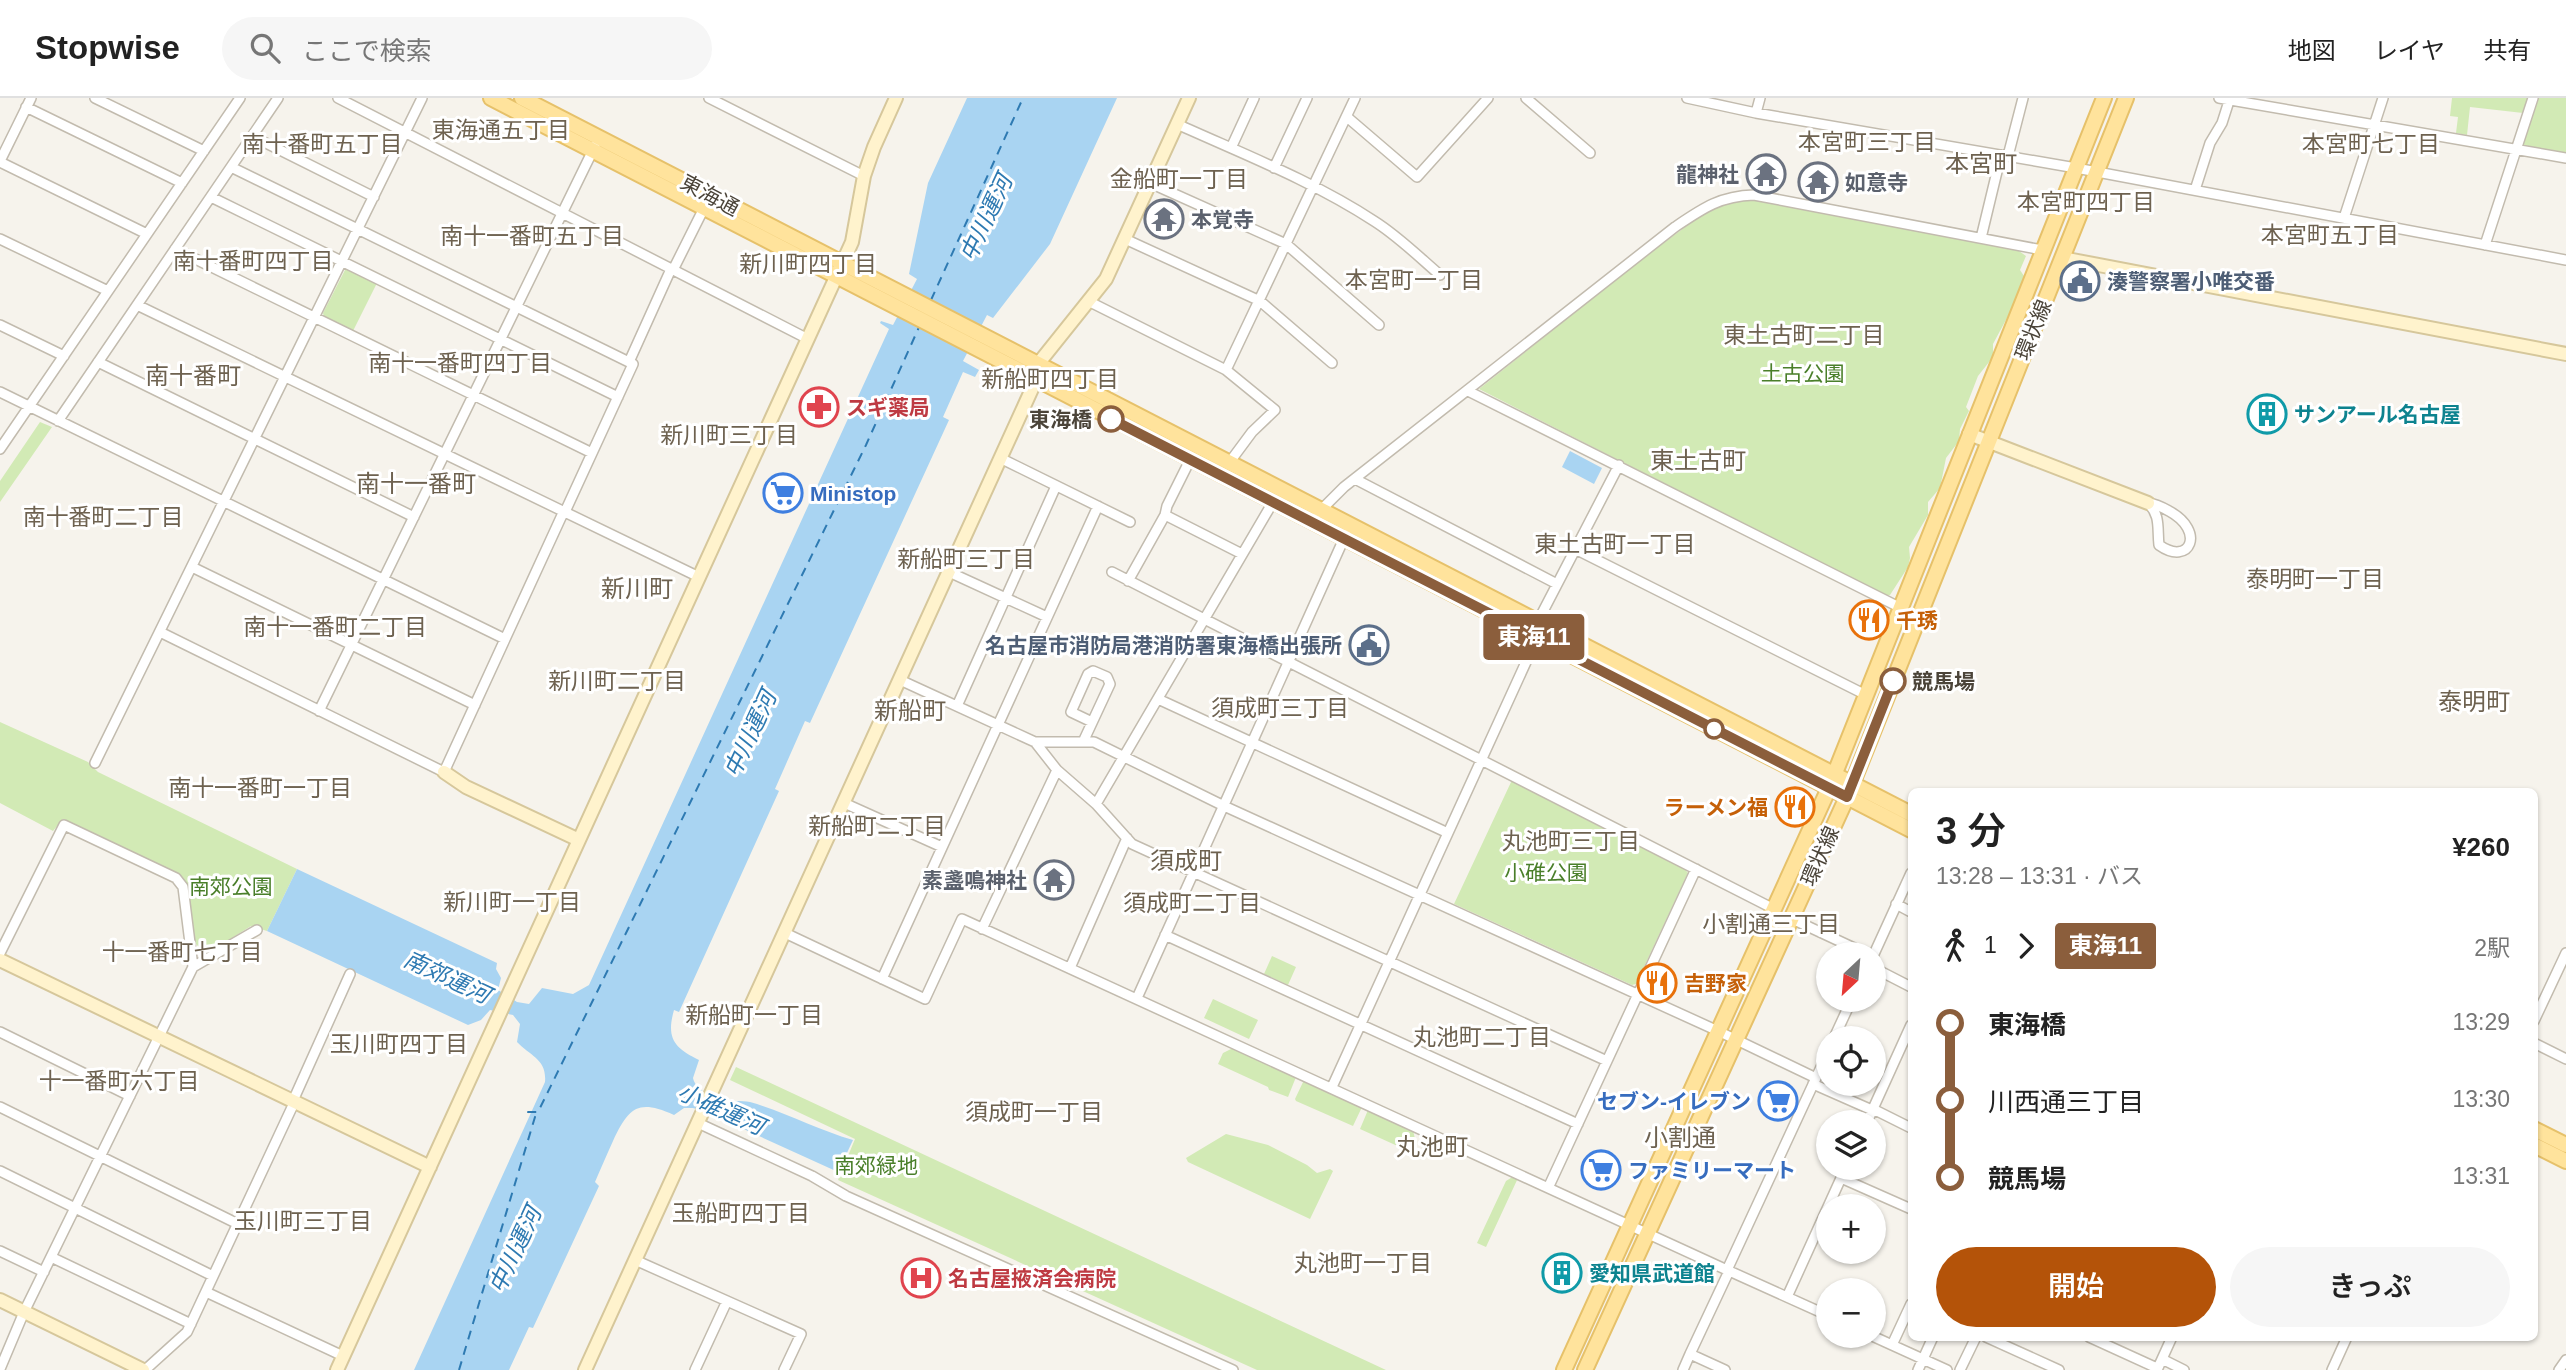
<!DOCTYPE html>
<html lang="ja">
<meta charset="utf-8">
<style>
body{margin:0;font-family:Helvetica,"Noto Sans JP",sans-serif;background:#f6f6f6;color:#222;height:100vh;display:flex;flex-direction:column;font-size:26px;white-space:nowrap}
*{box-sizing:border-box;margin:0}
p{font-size:23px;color:#767676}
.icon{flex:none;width:38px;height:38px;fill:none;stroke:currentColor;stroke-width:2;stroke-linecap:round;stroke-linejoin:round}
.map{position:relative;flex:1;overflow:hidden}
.side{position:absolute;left:1908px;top:690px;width:630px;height:553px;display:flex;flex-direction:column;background:#fff;border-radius:10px;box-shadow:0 2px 5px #0004}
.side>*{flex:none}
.badge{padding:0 14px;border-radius:5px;font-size:24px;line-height:46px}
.needle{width:46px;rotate:206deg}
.tools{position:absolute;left:1816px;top:844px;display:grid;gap:14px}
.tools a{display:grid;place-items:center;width:70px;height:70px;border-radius:50%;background:#fff;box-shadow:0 2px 5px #0004;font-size:35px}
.map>.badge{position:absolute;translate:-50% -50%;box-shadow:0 0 0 4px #fff}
.legs{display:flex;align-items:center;gap:10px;height:77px;padding:0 28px;font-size:23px}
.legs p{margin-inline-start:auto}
.head{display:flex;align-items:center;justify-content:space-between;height:119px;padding:0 28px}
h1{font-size:38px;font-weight:600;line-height:52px}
.button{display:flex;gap:14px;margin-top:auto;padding:14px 28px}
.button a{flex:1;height:80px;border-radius:42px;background:#b45309;color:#fff;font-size:28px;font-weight:600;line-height:80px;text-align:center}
.button a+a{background:#f6f6f6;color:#222}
ul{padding:0 28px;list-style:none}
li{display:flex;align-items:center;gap:24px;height:77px;font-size:26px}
li i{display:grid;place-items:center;width:10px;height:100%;margin:0 9px;background:currentColor}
li i::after{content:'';width:18px;height:18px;margin:-9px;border:5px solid;border-radius:50%;background:#fff}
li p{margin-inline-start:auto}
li:first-child i{background:linear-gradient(#0000 50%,currentColor 0)}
li:last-child i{background:linear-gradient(currentColor 50%,#0000 0)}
header{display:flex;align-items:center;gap:42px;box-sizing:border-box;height:98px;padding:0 35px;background:#fff;border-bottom:2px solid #e0e0e0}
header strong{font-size:33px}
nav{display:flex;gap:38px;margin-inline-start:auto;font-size:24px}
.search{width:490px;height:63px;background:#f6f6f6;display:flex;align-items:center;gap:18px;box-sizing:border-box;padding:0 24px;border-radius:38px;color:#767676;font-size:26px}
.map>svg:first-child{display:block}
</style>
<header>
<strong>Stopwise</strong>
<div class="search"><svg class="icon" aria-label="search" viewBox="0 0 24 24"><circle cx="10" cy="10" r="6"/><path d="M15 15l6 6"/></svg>ここで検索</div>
<nav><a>地図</a><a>レイヤ</a><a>共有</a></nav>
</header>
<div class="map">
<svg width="2566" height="1272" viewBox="0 0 2566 1272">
<rect width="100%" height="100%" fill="#f6f3ec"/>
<!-- green -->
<path fill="#d2eab5" d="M2452,0H2528L2523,15L2470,9L2467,37L2456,35L2458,19L2450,18Z
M2538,0H2566V56L2523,47Z
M1753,99L1783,108L1786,105L1839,118L2019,153L2026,158L2020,172L2024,178L2015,205L1993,246V259L1978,278L1966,309L1969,313L1960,331L1959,343L1946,360L1940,390L1928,404V417L1909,449L1910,460L1908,469L1890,497L1881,498L1769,441L1764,436L1479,291L1638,164L1700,118L1721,107Z
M348,171L377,185L353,233L324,219L323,215L345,172Z
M40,324L52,329L0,404V383Z
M0,624L88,664L98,674L297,771L267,833L251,828L211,853L202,852L195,845L187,789L185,783L178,777L63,721L53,733L0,705Z
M1512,682L1683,769L1688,775L1636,886L1632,887L1454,806Z
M1272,858L1296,869L1288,887L1264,876Z
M1213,901L1258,922L1249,941L1204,920Z
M1233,950L1296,979L1288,999L1269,992L1268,989L1218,966L1223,955Z
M736,969L1386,1272H1257L838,1082L855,1041L730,982Z
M1304,982L1362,1009L1353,1028L1296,1003L1295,1001Z
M1368,1012L1413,1032L1415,1041L1410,1049L1402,1050L1360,1031Z
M1226,1036L1268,1047L1307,1067L1317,1075L1330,1071L1333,1073L1310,1121L1188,1064L1186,1060Z
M1514,1078L1518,1080L1486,1149L1477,1145L1506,1083Z"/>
<!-- water -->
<path fill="#a9d4f2" d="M967,0H1117L1050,146L993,220L987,217L963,263L979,272L975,279L963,274L943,319L949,322L810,625L805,623L775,691L779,693L679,914L674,912C666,940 674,950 699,962L693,980C695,991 712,1000 723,1002C731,1004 741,1002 750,1004C785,1014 818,1032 853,1042L838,1074L715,1018L693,1010H684L674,1017C638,1001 629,1009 613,1043C607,1056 601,1070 595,1084L599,1088L533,1230L529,1229L509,1272H414L545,984C547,961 530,958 517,944L520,926L513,917L490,912L481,922L468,927L267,833L297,771L497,865L496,871L501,880L498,892L517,904L529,906L542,890L573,896L589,887L889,231L880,225L881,223L893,227L917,181L909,176L928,85Z
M1570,353L1602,370L1594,386L1562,369Z"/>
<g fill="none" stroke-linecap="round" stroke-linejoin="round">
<!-- ferry -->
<path stroke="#2e7ab2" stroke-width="2" stroke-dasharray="9 7" stroke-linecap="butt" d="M931,202L1023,0
M459,1272L535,1019L528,1014H538L866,347L920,227"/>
<!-- street casing -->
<g stroke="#c2bbae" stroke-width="12">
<path id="street" d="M95,0L204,53
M338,0L808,241
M709,0L864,78
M1526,0L1590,55
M1687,0L1756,15L2076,70L2566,162
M2219,0L2566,60
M26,9L182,85
M1756,15L1760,0
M1347,19L1417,79L1488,0
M1177,26C1243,56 1313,83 1374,123C1398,138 1419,159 1440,177
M252,38L374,99
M1231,50L1254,0
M2008,58L2023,0
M0,63L31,0
M0,64L147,136
M231,69L633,266L564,416
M1274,70L1307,0
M1150,85L1286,146L1379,227
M2195,92L2210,45L2222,25L2230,0
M211,99L618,299
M2344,120L2383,0
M1981,140L2001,57
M0,141L108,193
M1125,141L1260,203L1332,265
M2485,147L2533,0
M175,151L592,355
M673,172L704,110
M1088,203L1226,272L1275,312L1252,334L1229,365
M137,207L699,479
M0,227L64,258
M98,264L414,419
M629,264L671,171
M1226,272L1355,0
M1468,293L1901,510
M0,294L505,541
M58,323L278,0
M0,351L240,0
M1000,360L1130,424
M1355,381L1557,486
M2148,405C2156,406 2162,409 2169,413C2206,433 2190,469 2159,447C2157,430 2161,418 2148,405Z
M1318,415L1344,389L1675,129C1703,110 1720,98 1754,97L2042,152
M1165,417L1167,408L1190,362
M1575,451L1866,597
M192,469L475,607
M949,474L1047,519
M1112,474L1774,811
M1128,483L1165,417L1242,456
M1537,525L1619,367
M160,534L444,674L563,415
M900,582L1035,644L1057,672L1096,706L1132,746L1607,963
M1158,601L1448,735
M957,608L1056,388
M319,613L595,48
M1035,644H1094L1224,708L1718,933L1816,980
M1083,644L1110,586L1107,579L1093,573L1088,576L1071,614L1092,624
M95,665L422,0
M844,705L942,749
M1096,706L1273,404
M1896,806L1911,814
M1792,821L1867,856
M982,831L1057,672
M785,835L925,901L962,821L1727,1172
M1165,837L1578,1026
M0,855L64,727L176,780L183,789L193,869L24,1214L0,1271
M1874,856L1911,775
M193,869L257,832
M1070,870L1127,740
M1874,870L1911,889
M882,881L1098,408
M1137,900L1346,436
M2534,923L2566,855
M0,934L130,998
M1834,940L1852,901
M2534,945L2566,961
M1829,952L1727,1172L1829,1218
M1813,986L1872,1012
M1332,989L1537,540
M292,1005L350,876
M0,1009L238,1126
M1873,1011L1911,1030
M1867,1024L1911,927
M698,1025L812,1078L846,1098L1233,1272
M0,1073L213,1178
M1841,1080L1911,1111
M1549,1088L1696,771
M0,1153L44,1174
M51,1159L191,1226
M635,1162L801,1236L784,1272
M206,1194L343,1258
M1787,1199L1846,1069
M1870,1237L1947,1272
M1986,1239L2059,1272
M2089,1239L2157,1270
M1892,1247L1911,1206
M2162,1261L2184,1272
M145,1272L187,1234L294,1005
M695,1272L727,1203
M1683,1272L1690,1256
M1725,1272L1690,1256L1729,1173
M1918,1272L1933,1239
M1960,1272L1976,1239
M2157,1272L2172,1239
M2332,1272L2347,1239
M2559,1272L2566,1262"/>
</g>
<!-- secondary casing -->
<g stroke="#d6c79b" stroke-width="16">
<path id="secondary" d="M2062,160L2566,256
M1969,336L2148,405
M444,674L466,689L579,742
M0,862L430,1069
M0,1202L143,1272
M337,1272L852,144L864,78L874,49L896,0
M585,1272L1036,282L1038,266L1106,181L1189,0"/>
</g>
<!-- primary casing -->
<g stroke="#e6c16a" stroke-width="18">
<path id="primary" d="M491,0L1911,732
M522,0L1911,716
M2534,1031L2566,1047
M2534,1047L2566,1063
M1564,1272L1829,690L2104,0
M1585,1272L1847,699L2126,0"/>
</g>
<!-- street -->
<use href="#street" stroke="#fff" stroke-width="9"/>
<!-- secondary -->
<use href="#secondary" stroke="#fff3cd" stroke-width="12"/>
<!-- primary -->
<use href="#primary" stroke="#ffe39c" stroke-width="14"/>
</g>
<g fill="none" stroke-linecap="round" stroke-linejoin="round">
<!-- line-1 casing -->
<g stroke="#fff" stroke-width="16">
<path id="line-1" d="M1111,321L1847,699L1893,583"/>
</g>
<!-- line-1 -->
<use href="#line-1" stroke="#8b5e3c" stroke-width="10"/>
</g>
<!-- icons -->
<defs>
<g id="temple-ring" transform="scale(2.0125)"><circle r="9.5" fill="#fff" stroke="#6b7280" stroke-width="1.5"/><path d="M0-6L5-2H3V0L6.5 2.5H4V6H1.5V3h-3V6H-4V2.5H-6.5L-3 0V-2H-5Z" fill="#6b7280"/></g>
<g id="civic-ring" transform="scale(2.0125)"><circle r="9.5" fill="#fff" stroke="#5c6f8a" stroke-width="1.5"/><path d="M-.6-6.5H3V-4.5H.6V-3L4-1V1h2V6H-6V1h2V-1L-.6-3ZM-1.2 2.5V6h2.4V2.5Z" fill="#5c6f8a"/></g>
<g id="pharmacy-ring" transform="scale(2.0125)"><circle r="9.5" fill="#fff" stroke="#e0444e" stroke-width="1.5"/><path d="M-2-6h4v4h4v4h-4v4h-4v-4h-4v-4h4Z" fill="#e0444e"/></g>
<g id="building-ring" transform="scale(2.0125)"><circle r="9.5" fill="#fff" stroke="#0f9aa8" stroke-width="1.5"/><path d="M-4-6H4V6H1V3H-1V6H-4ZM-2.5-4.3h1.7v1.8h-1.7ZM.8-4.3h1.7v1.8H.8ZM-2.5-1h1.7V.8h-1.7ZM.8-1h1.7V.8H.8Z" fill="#0f9aa8"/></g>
<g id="supermarket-ring" transform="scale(2.0125)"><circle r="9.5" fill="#fff" stroke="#3f7fe0" stroke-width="1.5"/><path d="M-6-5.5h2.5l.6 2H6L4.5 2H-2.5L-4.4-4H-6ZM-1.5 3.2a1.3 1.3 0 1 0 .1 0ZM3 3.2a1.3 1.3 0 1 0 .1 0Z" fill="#3f7fe0"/></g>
<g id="restaurant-ring" transform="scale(2.0125)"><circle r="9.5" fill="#fff" stroke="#e8710a" stroke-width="1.5"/><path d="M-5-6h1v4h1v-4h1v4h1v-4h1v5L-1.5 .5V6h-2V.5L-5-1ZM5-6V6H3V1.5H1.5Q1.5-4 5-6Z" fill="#e8710a"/></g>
<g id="hospital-ring" transform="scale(2.0125)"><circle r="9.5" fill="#fff" stroke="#e0444e" stroke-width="1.5"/><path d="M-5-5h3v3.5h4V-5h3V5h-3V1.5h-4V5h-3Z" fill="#e0444e"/></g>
</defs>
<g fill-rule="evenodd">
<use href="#temple-ring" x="1766" y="76"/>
<use href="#temple-ring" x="1818" y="84"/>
<use href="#temple-ring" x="1164" y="121"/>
<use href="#civic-ring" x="2080" y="183"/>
<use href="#pharmacy-ring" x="819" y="309"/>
<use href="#building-ring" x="2267" y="316"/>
<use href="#supermarket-ring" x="783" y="395"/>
<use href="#restaurant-ring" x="1869" y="522"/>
<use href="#civic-ring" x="1369" y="547"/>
<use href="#restaurant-ring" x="1795" y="709"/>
<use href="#temple-ring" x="1054" y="782"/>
<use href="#restaurant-ring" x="1657" y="885"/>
<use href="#supermarket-ring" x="1778" y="1003"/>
<use href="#supermarket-ring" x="1601" y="1072"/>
<use href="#building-ring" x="1562" y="1175"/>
<use href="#hospital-ring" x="921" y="1180"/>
</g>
<!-- markers -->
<g fill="#fff" stroke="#8b5e3c" stroke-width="3.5">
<circle cx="1111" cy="321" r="12"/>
<circle cx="1893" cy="583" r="12"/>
<circle cx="1714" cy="631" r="9"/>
</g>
<g text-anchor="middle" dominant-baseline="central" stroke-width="6" stroke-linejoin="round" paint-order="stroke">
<!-- worship labels -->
<g font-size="21" font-weight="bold" fill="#5b616d" stroke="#fff" text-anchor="end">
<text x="1739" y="76">龍神社</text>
<text x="1845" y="84" text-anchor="start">如意寺</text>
<text x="1191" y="121" text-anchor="start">本覚寺</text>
<text x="1027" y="782">素盞鳴神社</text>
</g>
<!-- street labels -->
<g font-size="21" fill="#4b4439" stroke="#fff">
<text transform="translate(710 97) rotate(28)">東海通</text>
<text transform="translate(2033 232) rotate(-68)">環状線</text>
<text transform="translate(1820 758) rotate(-66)">環状線</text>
</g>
<!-- service labels -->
<g font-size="21" font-weight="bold" fill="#4e5e75" stroke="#fff" text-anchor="start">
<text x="2107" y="183">湊警察署小唯交番</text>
<text x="1342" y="547" text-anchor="end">名古屋市消防局港消防署東海橋出張所</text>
</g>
<!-- park labels -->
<g font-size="21" fill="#4a7f2a" stroke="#fff">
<text x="1803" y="275">土古公園</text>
<text x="1546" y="774">小碓公園</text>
<text x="231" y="788">南郊公園</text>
<text x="876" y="1067">南郊緑地</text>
</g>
<!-- health labels -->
<g font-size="21" font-weight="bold" fill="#be3a42" stroke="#fff" text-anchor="start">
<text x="846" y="309">スギ薬局</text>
<text x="948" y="1180">名古屋掖済会病院</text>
</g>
<!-- culture labels -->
<g font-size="21" font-weight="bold" fill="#0d838f" stroke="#fff" text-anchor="start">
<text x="2294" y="316">サンアール名古屋</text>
<text x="1589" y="1175">愛知県武道館</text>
</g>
<!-- stop labels -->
<g font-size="21" font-weight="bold" fill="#4b4439" stroke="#fff" text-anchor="end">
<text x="1092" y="321">東海橋</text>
<text x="1912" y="583" text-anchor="start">競馬場</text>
</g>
<!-- shop labels -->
<g font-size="21" font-weight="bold" fill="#366cbe" stroke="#fff" text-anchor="start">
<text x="810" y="395">Ministop</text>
<text x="1751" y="1003" text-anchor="end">セブン-イレブン</text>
<text x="1628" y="1072">ファミリーマート</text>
</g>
<!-- food labels -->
<g font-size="21" font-weight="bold" fill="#c56008" stroke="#fff" text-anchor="start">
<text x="1896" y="522">千琇</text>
<text x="1768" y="709" text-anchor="end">ラーメン福</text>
<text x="1684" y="885">吉野家</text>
</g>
<!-- neighbourhood labels -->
<g font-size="23" fill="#6e6250" stroke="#fff">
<text x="501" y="32">東海通五丁目</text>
<text x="1867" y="44">本宮町三丁目</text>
<text x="322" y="46">南十番町五丁目</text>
<text x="2371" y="46">本宮町七丁目</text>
<text x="1179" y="81">金船町一丁目</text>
<text x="2086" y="104">本宮町四丁目</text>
<text x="2330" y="137">本宮町五丁目</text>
<text x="532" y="138">南十一番町五丁目</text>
<text x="253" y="163">南十番町四丁目</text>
<text x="808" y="166">新川町四丁目</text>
<text x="1414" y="182">本宮町一丁目</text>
<text x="1804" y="237">東土古町二丁目</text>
<text x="460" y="265">南十一番町四丁目</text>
<text x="1050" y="281">新船町四丁目</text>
<text x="729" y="337">新川町三丁目</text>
<text x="103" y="419">南十番町二丁目</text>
<text x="1615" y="446">東土古町一丁目</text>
<text x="966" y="461">新船町三丁目</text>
<text x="2315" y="481">泰明町一丁目</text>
<text x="335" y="529">南十一番町二丁目</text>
<text x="617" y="583">新川町二丁目</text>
<text x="1280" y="610">須成町三丁目</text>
<text x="260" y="690">南十一番町一丁目</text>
<text x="877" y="728">新船町二丁目</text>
<text x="1571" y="743">丸池町三丁目</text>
<text x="512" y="804">新川町一丁目</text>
<text x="1192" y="805">須成町二丁目</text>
<text x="1771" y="826">小割通三丁目</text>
<text x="182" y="854">十一番町七丁目</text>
<text x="754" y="917">新船町一丁目</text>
<text x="1482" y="939">丸池町二丁目</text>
<text x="399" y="946">玉川町四丁目</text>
<text x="119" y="983">十一番町六丁目</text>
<text x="1034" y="1014">須成町一丁目</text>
<text x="741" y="1115">玉船町四丁目</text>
<text x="303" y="1123">玉川町三丁目</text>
<text x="1363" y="1165">丸池町一丁目</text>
</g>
<!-- water labels -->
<g font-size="23" font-style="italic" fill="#2e7ab2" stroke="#fff">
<text transform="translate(986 120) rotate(-65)">中川運河</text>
<text transform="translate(750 636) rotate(-65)">中川運河</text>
<text transform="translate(447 879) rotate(25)">南郊運河</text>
<text transform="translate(721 1011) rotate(24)">小碓運河</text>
<text transform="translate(515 1152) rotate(-65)">中川運河</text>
</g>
<!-- quarter labels -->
<g font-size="24" fill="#6e6250" stroke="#fff">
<text x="1981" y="65">本宮町</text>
<text x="193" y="277">南十番町</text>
<text x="1698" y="362">東土古町</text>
<text x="416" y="385">南十一番町</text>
<text x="637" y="490">新川町</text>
<text x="2474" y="603">泰明町</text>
<text x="910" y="612">新船町</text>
<text x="1186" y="762">須成町</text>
<text x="1680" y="1039">小割通</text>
<text x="1432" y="1048">丸池町</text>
</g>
</g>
</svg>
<div class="tools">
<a><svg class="needle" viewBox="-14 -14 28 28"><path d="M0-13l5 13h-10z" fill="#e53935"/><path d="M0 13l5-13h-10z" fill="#767676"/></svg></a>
<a><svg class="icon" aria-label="locate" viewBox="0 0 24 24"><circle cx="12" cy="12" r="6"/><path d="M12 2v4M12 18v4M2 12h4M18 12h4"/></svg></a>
<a><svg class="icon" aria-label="layers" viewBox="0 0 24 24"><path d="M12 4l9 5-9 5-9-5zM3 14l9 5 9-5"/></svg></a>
<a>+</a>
<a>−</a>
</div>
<b class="badge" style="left:1534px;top:539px;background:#8b5e3c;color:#fff">東海11</b>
<section class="side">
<div class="head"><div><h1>3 分</h1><p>13:28 – 13:31 · バス</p></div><b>¥260</b></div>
<div class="legs"><svg class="icon" aria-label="walk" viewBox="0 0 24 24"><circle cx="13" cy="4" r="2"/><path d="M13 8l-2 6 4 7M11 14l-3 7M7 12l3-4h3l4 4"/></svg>1<svg class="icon" aria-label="forward" viewBox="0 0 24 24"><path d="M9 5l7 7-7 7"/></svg><b class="badge" style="background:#8b5e3c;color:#fff">東海11</b><p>2駅</p></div>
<ul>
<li><i style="color:#8b5e3c"></i><b>東海橋</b><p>13:29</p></li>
<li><i style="color:#8b5e3c"></i><span>川西通三丁目</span><p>13:30</p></li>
<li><i style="color:#8b5e3c"></i><b>競馬場</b><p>13:31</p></li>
</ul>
<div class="button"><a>開始</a><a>きっぷ</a></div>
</section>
</div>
